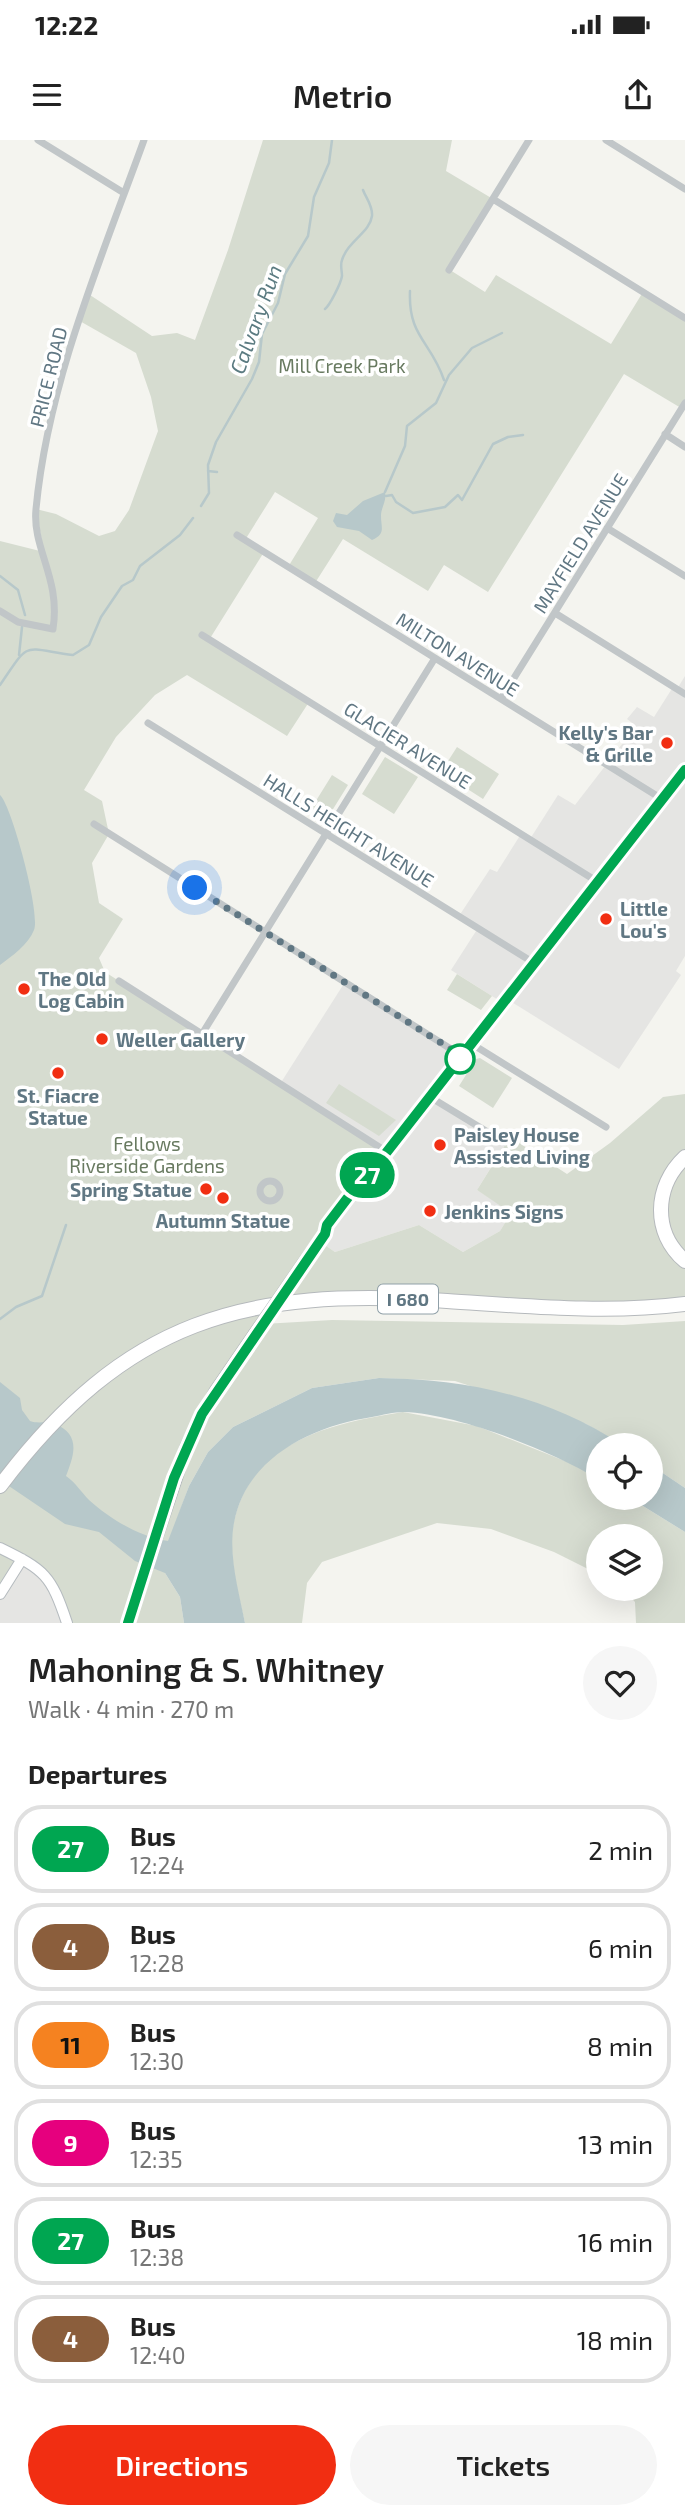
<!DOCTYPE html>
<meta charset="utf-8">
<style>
body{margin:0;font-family:"Exo 2",sans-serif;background:#f6f6f6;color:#222;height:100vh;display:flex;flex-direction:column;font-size:26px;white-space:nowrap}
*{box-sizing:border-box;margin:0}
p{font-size:23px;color:#767676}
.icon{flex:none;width:38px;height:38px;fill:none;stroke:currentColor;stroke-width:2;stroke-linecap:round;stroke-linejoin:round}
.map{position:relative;height:1483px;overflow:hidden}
.sheet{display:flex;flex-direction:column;background:#fff;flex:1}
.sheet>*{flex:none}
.badge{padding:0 14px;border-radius:23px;font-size:24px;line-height:46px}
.tools{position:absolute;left:586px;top:1293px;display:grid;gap:14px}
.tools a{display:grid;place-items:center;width:77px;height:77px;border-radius:50%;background:#fff;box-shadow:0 7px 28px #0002;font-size:35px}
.you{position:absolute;width:35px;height:35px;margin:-18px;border:5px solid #fff;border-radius:50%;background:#1a73e8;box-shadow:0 0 0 10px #1a73e833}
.map>.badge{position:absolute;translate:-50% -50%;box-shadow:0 0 0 4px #fff}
h2{padding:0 28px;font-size:26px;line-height:63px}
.round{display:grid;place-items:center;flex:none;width:74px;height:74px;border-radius:37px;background:#f6f6f6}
.head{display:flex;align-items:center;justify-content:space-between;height:119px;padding:0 28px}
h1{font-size:33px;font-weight:600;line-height:52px}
.button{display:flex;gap:14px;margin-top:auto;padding:14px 28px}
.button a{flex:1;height:80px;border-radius:42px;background:#f12e12;color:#fff;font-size:28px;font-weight:600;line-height:80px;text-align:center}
.button a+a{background:#f6f6f6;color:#222}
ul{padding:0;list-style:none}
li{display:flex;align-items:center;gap:21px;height:88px;margin:0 14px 10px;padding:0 14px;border:4px solid #e0e0e0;border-radius:28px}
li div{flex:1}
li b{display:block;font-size:26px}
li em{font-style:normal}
li .badge{min-width:77px;font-weight:700;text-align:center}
.status{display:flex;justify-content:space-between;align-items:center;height:49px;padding:0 35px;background:#fff;direction:ltr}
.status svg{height:19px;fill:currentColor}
header{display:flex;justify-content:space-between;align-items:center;height:91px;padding:0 28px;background:#fff;font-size:32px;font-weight:600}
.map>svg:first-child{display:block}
</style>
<div class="status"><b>12:22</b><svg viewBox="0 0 49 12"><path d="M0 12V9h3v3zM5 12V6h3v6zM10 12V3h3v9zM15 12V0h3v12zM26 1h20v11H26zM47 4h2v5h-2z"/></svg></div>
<header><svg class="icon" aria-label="menu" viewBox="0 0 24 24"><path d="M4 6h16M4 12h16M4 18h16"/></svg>Metrio<svg class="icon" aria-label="share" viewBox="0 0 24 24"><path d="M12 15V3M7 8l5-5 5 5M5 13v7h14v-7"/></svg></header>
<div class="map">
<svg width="685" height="1483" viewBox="0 0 685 1483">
<rect width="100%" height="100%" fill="#f4f4ef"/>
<!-- built -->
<path fill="#e5e5e3" d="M685,536V816L676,831L681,835L619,929L507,859L503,863L451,830L478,788L459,776L490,729L497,732L521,694L530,699L558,655L575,665L636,586L627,579L637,567L654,577L673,547L677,549Z
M345,842L462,916L430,957L506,1003L477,1050L512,1072L500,1091L463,1112L419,1085L335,1112L319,1101L280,944Z
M22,1419L44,1432L67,1483H0V1454Z"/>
<!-- green -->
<path fill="#d6dcd0" d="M263,0H452L446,31L493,59L450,130L485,152L496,135L611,204L643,152L685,178V263L681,268L624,234L488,452L444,425L428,451L343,399L315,443L288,427L318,378L275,352L245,400L264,412L209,500L309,562L287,596L187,535L155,555L116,597L84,650L102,661L109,694L92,723L99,763L123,779L99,818L105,832L387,1012L319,1101L335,1112L419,1085L463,1112L500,1091L511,1073L477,1050L510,997L567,1034L610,1003L663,957L685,954V1164L278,1162L263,1184L332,1180L623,1185L685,1181V1348L651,1325V1306L622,1305L586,1284L455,1241L379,1238L312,1248L233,1287L208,1312L189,1346L164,1415L165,1433L180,1457L184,1483H67L57,1455L22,1419L0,1454V401L44,412L36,369L56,374L99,396L115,391L129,370L158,291L151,257L136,213L78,180L87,153L152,196L177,193L195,200L228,110Z
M457,607L499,634L483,659L441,632Z
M385,617L418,637L394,674L362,654Z
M332,635L348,645L325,682L309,672Z
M457,834L492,856L481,870L447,850Z
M480,918L512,938L493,968L459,946L476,919Z
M339,944L396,980L379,996L326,963Z
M403,1272L477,1286L575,1325L598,1339V1358H630L685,1392V1483H636L635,1462L623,1449H651V1396H598V1434L554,1412L491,1389L437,1383L322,1422L307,1443L302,1483H245C238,1453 227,1412 234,1381C252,1300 333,1283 403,1272Z"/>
<!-- water -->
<path fill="#b7c8ca" d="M385,352C387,361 381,367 381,376C381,388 386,394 372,400L359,391L337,387L333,381L336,373L347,375L363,361Z
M0,655C11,664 41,773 34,790C28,805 12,816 0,825Z
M379,1238C467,1239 548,1256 622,1305L598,1306V1339C551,1311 459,1274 404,1272C394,1272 382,1275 372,1277C313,1286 246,1317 234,1383C228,1415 239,1452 245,1483H184L180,1457L165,1433L135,1421L99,1392L65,1384L0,1340V1242L20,1258L22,1270L30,1281C38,1284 46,1281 53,1283C82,1294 74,1315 66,1336C76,1343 81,1352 89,1360C110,1379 140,1397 168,1401L189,1346L208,1312L233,1287L312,1248Z
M651,1325L685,1348V1392L630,1358H651Z"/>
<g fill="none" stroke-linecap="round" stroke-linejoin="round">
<!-- stream -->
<path stroke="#b7c8ca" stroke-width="2.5" d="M410,151C408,197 431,201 444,240
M325,169C330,165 341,143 342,136C342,131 340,125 342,120C348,101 370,92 372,76C373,66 366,58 363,50
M208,331L217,332
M385,352L405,306L407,286L436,263L449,235L472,208L502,193
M386,356L392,355L396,362L413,373L445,367L458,355L462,360L493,304L508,297L523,295
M201,366L209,353L208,325L216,302L252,239L259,222L262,194L278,163L285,134L308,96L314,57L329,23L332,0
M0,436L18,450L25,475
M19,515L22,487
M0,545C31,500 20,508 73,515L89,505L101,477L122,446L133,440L140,426L180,395L193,378
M0,1179L16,1167L42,1156L66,1085"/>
<!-- secondary casing -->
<g stroke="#b5bbbf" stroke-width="12">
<path id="secondary" d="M0,1408C45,1430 51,1435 67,1483
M0,1454L22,1419"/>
</g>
<!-- primary casing -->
<g stroke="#b4b9bc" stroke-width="14">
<path id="primary" d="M303,1124L325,1094L327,1085L361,1039L383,1016L685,630
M128,1483L187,1305L215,1252L254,1195"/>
</g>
<!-- highway casing -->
<g stroke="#b5b9bc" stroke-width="16">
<path id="highway" d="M685,1017C654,1046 652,1093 685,1121
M0,1346C126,1179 244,1147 447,1161C526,1166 606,1174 685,1164"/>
</g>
<!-- street -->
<path stroke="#c1c6c8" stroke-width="7" d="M38,0L124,53
M606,0L685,49
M493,59L685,178
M449,130L529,0
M665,294L685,307
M607,388L685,436
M237,395L662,659
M0,471L18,482L53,489C61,438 32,409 36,369C48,242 101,119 144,0
M555,473L685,554
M202,495L598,742
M501,559L685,263
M148,583L534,823
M94,684L462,916
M119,841L387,1012
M202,894L435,518
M472,904L606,987
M430,957L504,1002
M260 1051a10 10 0 1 1 20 0a10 10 0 1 1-20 0Z"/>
<!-- secondary -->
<use href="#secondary" stroke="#fff" stroke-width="10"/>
<!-- primary -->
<use href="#primary" stroke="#fff" stroke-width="12"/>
<!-- highway -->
<use href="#highway" stroke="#fff" stroke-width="14"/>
<!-- primary-bridge casing -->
<g stroke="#b4b9bc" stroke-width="14" stroke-linecap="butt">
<path id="primary-bridge" d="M254,1195L303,1124"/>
</g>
<!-- primary-bridge -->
<use href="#primary-bridge" stroke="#fff" stroke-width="12"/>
</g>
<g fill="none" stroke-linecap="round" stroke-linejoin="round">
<!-- line casing -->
<g stroke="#fff" stroke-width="16">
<path id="line" d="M128,1483L174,1338L202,1274L325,1094L327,1085L362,1039L372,1031L685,630"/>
</g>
<!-- line -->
<use href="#line" stroke="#00a651" stroke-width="10"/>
<!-- walk -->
<path stroke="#607783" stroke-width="7" stroke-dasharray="0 12.6" d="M195,748L462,916L460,919"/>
</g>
<!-- markers -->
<g fill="#f12e12" stroke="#fff" stroke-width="2.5">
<circle cx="667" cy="603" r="7"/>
<circle cx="606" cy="779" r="7"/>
<circle cx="24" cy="849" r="7"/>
<circle cx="102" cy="899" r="7"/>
<circle cx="58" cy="933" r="7"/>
<circle cx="440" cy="1005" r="7"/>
<circle cx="206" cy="1049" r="7"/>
<circle cx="223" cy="1058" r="7"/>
<circle cx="430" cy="1071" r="7"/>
</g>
<circle fill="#fff" stroke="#00a651" stroke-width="3.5" cx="460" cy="919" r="14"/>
<g text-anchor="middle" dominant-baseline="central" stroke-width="7" stroke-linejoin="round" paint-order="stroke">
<!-- shield labels -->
<rect fill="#fff" stroke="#90a0a8" stroke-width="2" x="378" y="1144.5" width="60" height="29" rx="5"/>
<g font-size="18" font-weight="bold" fill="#607783">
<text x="408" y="1159">I 680</text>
</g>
<!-- park labels -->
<g font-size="19" fill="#687a60" stroke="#fff">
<text x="342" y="225">Mill Creek Park</text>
<text x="147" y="1003">Fellows<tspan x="147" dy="22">Riverside Gardens</tspan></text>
</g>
<!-- street labels -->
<g font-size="19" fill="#607783" stroke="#fff">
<text transform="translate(48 237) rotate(-76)">PRICE ROAD</text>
<text transform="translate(580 403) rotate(-58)">MAYFIELD AVENUE</text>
<text transform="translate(458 514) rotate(32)">MILTON AVENUE</text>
<text transform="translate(408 605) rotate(32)">GLACIER AVENUE</text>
<text transform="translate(349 690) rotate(32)">HALLS HEIGHT AVENUE</text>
</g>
<!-- poi labels -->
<g font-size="19" font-weight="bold" fill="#607783" stroke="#fff" text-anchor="start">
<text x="653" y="592" text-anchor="end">Kelly's Bar<tspan x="653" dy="22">&amp; Grille</tspan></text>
<text x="620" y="768">Little<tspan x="620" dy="22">Lou's</tspan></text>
<text x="38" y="838">The Old<tspan x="38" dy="22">Log Cabin</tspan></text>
<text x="116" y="899">Weller Gallery</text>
<text x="58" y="955" text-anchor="middle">St. Fiacre<tspan x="58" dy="22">Statue</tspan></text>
<text x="454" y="994">Paisley House<tspan x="454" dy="22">Assisted Living</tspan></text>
<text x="192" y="1049" text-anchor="end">Spring Statue</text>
<text x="444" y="1071">Jenkins Signs</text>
<text x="223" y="1080" text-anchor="middle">Autumn Statue</text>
</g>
<!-- water labels -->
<g font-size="21" font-style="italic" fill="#5b7b81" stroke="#fff">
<text transform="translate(255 179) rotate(-70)">Calvary Run</text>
</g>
</g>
</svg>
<div class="tools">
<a><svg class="icon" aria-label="locate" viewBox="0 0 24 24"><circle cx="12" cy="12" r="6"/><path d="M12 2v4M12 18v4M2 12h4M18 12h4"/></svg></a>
<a><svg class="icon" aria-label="layers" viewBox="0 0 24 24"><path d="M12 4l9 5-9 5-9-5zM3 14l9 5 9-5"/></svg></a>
</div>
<div class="you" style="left:195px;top:748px"></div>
<b class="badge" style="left:367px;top:1035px;background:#00a651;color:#fff">27</b>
</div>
<section class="sheet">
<div class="head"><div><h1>Mahoning &amp; S. Whitney</h1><p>Walk · 4 min · 270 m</p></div><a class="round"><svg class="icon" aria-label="heart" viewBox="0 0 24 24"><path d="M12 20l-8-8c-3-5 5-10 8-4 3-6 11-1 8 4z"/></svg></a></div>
<h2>Departures</h2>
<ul>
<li><span class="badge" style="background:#00a651;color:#fff">27</span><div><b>Bus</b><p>12:24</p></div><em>2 min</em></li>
<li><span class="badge" style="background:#8b5e3c;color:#fff">4</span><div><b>Bus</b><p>12:28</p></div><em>6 min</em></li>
<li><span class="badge" style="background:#f58220;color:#111">11</span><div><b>Bus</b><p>12:30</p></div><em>8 min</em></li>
<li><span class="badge" style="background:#e6007e;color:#fff">9</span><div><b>Bus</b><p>12:35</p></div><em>13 min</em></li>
<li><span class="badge" style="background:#00a651;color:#fff">27</span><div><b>Bus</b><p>12:38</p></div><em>16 min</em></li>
<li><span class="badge" style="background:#8b5e3c;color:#fff">4</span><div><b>Bus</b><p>12:40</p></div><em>18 min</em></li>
</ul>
<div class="button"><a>Directions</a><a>Tickets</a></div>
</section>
